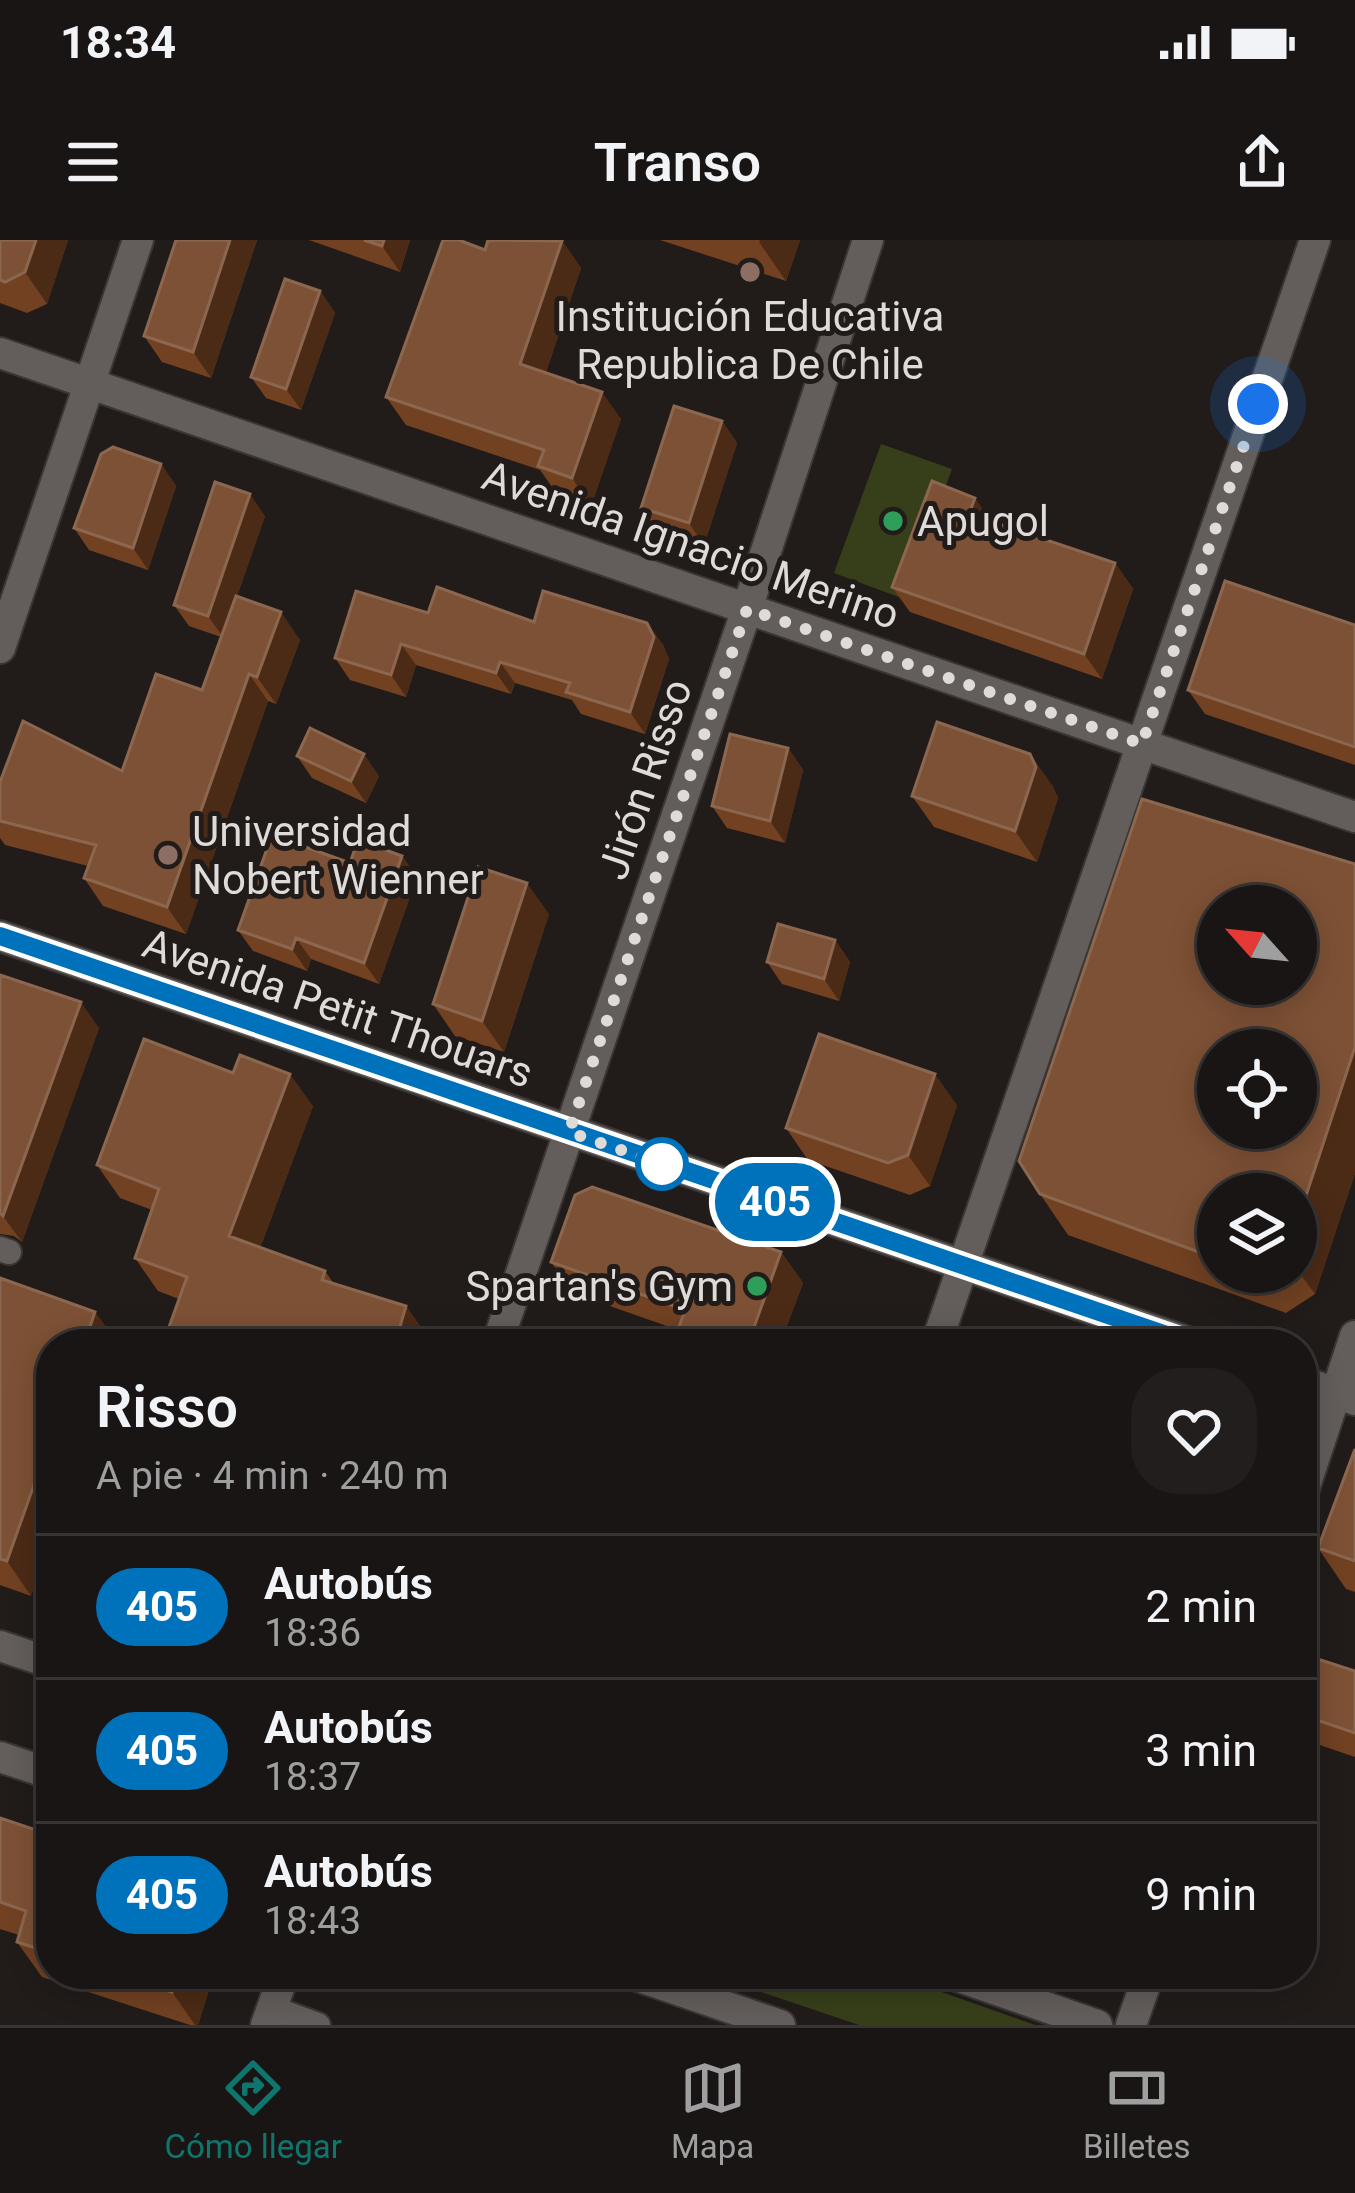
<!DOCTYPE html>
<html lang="es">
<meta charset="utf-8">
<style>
body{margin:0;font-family:Roboto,sans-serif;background:#221e1d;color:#f1f3f6;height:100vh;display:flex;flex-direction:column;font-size:45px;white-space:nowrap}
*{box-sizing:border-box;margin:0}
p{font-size:39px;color:#9f9fa0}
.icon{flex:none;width:66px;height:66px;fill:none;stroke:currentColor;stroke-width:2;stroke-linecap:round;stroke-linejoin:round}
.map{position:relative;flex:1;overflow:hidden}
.details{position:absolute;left:36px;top:1089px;width:1281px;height:660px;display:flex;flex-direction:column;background:#191514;border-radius:48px;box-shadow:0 6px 30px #0003,0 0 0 3px #373434}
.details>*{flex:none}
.badge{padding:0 24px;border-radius:39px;font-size:42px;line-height:78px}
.needle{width:78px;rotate:297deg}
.fabs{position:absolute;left:1197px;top:645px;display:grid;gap:24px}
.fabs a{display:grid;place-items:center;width:120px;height:120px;border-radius:50%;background:#191514;box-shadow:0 6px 30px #0003,0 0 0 3px #373434;font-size:60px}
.you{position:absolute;width:60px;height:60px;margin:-30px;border:9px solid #fff;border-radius:50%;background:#1a73e8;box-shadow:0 0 0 18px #1a73e833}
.map>.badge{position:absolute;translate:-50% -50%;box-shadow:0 0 0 6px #fff}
.round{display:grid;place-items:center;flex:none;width:126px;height:126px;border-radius:48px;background:#221e1d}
.summary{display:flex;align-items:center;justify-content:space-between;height:204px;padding:0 60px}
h1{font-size:57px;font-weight:600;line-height:90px}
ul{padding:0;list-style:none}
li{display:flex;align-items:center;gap:36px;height:144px;padding:0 60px;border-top:3px solid #373434}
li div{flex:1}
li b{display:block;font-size:45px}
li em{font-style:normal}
li .badge{min-width:132px;font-weight:700;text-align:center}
.status{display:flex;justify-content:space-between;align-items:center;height:84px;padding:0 60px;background:#191514;direction:ltr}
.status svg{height:33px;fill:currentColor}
header{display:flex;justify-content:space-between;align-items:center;height:156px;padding:0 60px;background:#191514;font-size:54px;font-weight:600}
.tabs{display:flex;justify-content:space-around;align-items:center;height:168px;border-top:3px solid #373434;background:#191514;font-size:33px;color:#9f9fa0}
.tabs a{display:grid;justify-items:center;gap:6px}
.tabs .current{color:#0f766e}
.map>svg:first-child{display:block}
</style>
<div class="status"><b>18:34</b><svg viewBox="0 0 49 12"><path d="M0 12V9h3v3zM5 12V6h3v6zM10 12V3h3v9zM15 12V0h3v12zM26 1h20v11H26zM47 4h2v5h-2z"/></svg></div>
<header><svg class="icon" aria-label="menu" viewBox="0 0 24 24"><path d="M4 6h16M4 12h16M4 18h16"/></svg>Transo<svg class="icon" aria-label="share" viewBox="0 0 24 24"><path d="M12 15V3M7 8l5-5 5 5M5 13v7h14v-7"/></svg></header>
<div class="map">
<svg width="1355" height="1785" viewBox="0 0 1355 1785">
<rect width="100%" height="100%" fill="#211c1a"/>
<!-- green -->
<path fill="#373f1a" d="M881,204L952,229L904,359L834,333Z
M708,1734H891L1035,1785H859Z"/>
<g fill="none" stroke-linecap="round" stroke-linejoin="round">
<!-- lane casing -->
<g stroke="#393634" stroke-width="28">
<path id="lane" d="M0,1009L9,1012
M272,1768L318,1785"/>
</g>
<!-- street casing -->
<g stroke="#393634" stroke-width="34">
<path id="street" d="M0,113L1355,577
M0,408L138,0
M497,1104L747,369L868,0
M936,1104L1315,0
M1302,1255L1355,1096
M266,1785L284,1734
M1131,1785L1149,1734"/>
</g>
<!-- secondary casing -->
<g stroke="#393634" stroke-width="34">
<path id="secondary" d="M0,696L1194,1104
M1302,1141L1355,1160
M0,1406L51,1423
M0,1517L51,1534
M631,1734L780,1785
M951,1734L1097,1785"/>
</g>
<!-- lane -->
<use href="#lane" stroke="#635e5b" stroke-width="24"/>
<!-- street -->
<use href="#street" stroke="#635e5b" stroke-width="30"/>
<!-- secondary -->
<use href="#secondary" stroke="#635e5b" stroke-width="30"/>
</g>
<!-- wall -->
<path fill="#714122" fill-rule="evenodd" d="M0,0H68L47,64L27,73L0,63Z
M176,0H257L211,138L162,122L144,96Z
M309,0H410L400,32Z
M660,0H800L786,41Z
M562,1L581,28L546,132L621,179L591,266L557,254L540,230L406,185L386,157L485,10Z
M320,51L335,73L301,170L266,158L251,137Z
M722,181L737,203L704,305L656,289L641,268Z
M161,224L176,246L148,330L89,310L74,288Z
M265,276L237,356L300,400L276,464L268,461L186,694L103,666L84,638L88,626L5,605L0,598V542L122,531L202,450L221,397L189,386L174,365Z
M992,282L1115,323L1133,349L1102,439L910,372L892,347Z
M428,373L534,382L647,383L663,405L669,419L645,494L581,474L572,460L515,443L511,454L416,425L406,457L350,440L335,418Z
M1355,385V525L1205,474L1188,450Z
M788,508L803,530L785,603L727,588L712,566Z
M297,516L379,536L366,563L312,538Z
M1052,545L1058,558L1037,622L934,587L912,556Z
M402,616L417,637L379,744L311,719L307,731L253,711L238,690L350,623Z
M1355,624V933L1315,1054L1286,1073L1068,995L1040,954ZM1218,954H1296V1032H1218Z
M549,674L504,812L455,796L433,764Z
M835,700L850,722L839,761L782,744L767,722Z
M0,735L99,788L22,1002L14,996L0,994Z
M957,865L930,946L910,955L808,920L786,888Z
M313,866L260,1008L325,1031L334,1044L406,1066L429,1099L428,1104H170L165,1098L179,1059L158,1051L135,1018L152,970L120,958L97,925Z
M781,1012L803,1043L780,1104H672L678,1090L573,1053L551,1022Z
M0,1038L95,1072L118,1104H51L31,1356L0,1345Z
M1355,1209V1352L1346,1349L1318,1308Z
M1302,1414L1355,1431V1517L1302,1499Z
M0,1578L51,1595V1734H214L198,1785H190L42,1737L17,1702L19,1695L0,1689Z
M1069,1734H1092L1089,1741Z"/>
<!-- shaded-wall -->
<path fill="#4c2b16" d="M36,0H68L47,64L25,32Z
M230,0H257L211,138L193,112Z
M384,0H410L400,32L382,6Z
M760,0H800L786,41L759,2Z
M562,1L581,28L540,151L520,124Z
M320,51L335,73L301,170L286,149Z
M602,152L621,179L591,266L572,238Z
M722,181L737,203L704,305L689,283Z
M161,224L176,246L148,330L133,308Z
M250,254L265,276L223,397L208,376Z
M975,258L993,283L969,274Z
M1115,323L1133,349L1102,439L1084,414Z
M281,372L300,400L276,464L257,437Z
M647,383L663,405L669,419L645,494L630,472Z
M401,404L416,425L406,457L391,435Z
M500,422L515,443L511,454L496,433Z
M249,434L268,461L186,694L167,667Z
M788,508L803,530L785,603L770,581Z
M364,514L379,536L366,563L351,541Z
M1030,514L1052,545L1058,558L1037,622L1015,591Z
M402,616L417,637L379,744L364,723Z
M527,643L549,674L504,812L482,781Z
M296,698L311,719L307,731L292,709Z
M835,700L850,722L839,761L824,739Z
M81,762L99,788L22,1002L3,976Z
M1355,807V933L1315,1054L1296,1028V986Z
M290,834L313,866L252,1029L229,996Z
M935,834L957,865L930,946L908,915Z
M781,1012L803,1043L780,1104H748Z
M406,1066L429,1099L428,1104H395Z
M95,1072L118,1104H84Z
M51,1197V1300L31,1356L7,1321Z
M178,1734H214L198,1785H195L172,1752Z"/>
<!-- building -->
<path fill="#7d5135" stroke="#8c674f" stroke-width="3" fill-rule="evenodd" d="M0,0H36L25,32L5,42L0,40Z
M176,0H230L193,112L144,96Z
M364,0H384L382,6Z
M443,0H459L485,10L488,0L562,1L520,124L602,152L572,238L538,226L544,210L386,157Z
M285,39L320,51L286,149L251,137Z
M674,166L722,181L689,283L641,268Z
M113,207L161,224L133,308L74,288L101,214Z
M932,241L975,258L969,274L1115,323L1084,414L892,347Z
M215,242L250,254L208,376L174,365Z
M1225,341L1355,385V507L1188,450Z
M437,347L534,382L543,351L647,383L654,397L630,472L566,452L570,443L500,422L496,433L401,404L391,435L335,418L356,351L428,373Z
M236,356L281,372L257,437L249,434L167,667L84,638L96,605L0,581V542L23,481L122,531L156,434L202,450Z
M937,482L1030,514L1036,527L1015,591L912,556Z
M310,488L364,514L351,541L297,516Z
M730,494L788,508L770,581L712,566Z
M1142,559L1355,624V807L1296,986V954H1218V1019L1040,954L1019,921ZM1218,666H1296V744H1218ZM1218,810H1296V888H1218Z
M272,595L350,623L358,600L402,616L364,723L296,698L292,709L238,690Z
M478,627L527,643L482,781L433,764Z
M778,684L835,700L824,739L767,722Z
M0,735L81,762L3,976L0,973Z
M819,794L935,834L908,915L888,923L786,888Z
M144,799L233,833L240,815L290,834L229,996L325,1031L322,1040L406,1066L395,1104H182L165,1098L187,1037L135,1018L159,949L97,925Z
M592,947L781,1012L748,1104H673L685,1070L551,1022L575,955Z
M0,1038L95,1072L84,1104H51V1197L7,1321L0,1319Z
M1355,1209V1321L1318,1308Z
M1302,1414L1355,1431V1493L1302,1475Z
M0,1578L51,1595V1713L17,1702L26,1671L0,1662Z
M116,1734H178L172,1752Z"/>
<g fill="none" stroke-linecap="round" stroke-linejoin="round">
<!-- line casing -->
<g stroke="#fff" stroke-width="27">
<path id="line" d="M0,696L1193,1104"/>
</g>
<!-- line -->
<use href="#line" stroke="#0072bc" stroke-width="18"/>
<!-- walk -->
<path stroke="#dedbd9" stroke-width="12" stroke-dasharray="0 21.6" d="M662,924L569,892L747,369L1142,504L1258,164"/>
</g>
<!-- markers -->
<g fill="#8d6e63" stroke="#211c1a" stroke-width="4.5">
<circle cx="750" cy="32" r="12"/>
<circle cx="168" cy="615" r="12"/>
</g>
<g fill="#2e9e5b" stroke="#211c1a" stroke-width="4.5">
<circle cx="893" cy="281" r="12"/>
<circle cx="757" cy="1046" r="12"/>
</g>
<circle fill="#fff" stroke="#0072bc" stroke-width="6" cx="662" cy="924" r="24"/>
<g text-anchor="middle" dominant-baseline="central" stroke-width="10" stroke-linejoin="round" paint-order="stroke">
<!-- poi labels -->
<g font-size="42" fill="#dedbd9" stroke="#211c1a" text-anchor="start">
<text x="750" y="76" text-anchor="middle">Institución Educativa<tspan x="750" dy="48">Republica De Chile</tspan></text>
<text x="917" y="281">Apugol</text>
<text x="192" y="591">Universidad<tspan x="192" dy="48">Nobert Wienner</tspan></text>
<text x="733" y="1046" text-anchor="end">Spartan's Gym</text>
</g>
<!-- street labels -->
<g font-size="42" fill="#dedbd9" stroke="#211c1a">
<text transform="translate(691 305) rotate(19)">Avenida Ignacio Merino</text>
<text transform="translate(645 539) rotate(-71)">Jirón Risso</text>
<text transform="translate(338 768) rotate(19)">Avenida Petit Thouars</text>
</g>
</g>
</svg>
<div class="fabs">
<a><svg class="needle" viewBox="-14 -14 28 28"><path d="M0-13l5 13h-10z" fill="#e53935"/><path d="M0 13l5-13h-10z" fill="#9f9fa0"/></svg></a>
<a><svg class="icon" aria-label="locate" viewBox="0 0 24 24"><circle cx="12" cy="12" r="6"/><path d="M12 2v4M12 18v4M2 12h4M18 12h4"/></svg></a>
<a><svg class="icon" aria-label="layers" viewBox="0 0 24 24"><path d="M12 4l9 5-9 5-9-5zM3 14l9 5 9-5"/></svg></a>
</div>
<div class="you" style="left:1258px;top:164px"></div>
<b class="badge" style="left:775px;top:962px;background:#0072bc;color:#fff">405</b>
<section class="details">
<div class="summary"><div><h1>Risso</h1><p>A pie · 4 min · 240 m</p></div><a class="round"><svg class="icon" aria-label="heart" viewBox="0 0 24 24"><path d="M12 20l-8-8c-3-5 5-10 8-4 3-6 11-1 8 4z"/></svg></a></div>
<ul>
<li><span class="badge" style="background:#0072bc;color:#fff">405</span><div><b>Autobús</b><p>18:36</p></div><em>2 min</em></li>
<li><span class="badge" style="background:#0072bc;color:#fff">405</span><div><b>Autobús</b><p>18:37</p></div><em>3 min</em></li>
<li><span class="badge" style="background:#0072bc;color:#fff">405</span><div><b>Autobús</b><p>18:43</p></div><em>9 min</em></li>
</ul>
</section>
</div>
<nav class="tabs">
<a class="current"><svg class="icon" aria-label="directions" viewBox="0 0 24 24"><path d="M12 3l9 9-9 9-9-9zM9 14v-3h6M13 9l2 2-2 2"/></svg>Cómo llegar</a>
<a><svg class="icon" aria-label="map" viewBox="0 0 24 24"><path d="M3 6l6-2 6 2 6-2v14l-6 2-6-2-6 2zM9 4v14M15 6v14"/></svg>Mapa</a>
<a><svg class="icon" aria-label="tickets" viewBox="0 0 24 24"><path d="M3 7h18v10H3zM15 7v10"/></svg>Billetes</a>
</nav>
